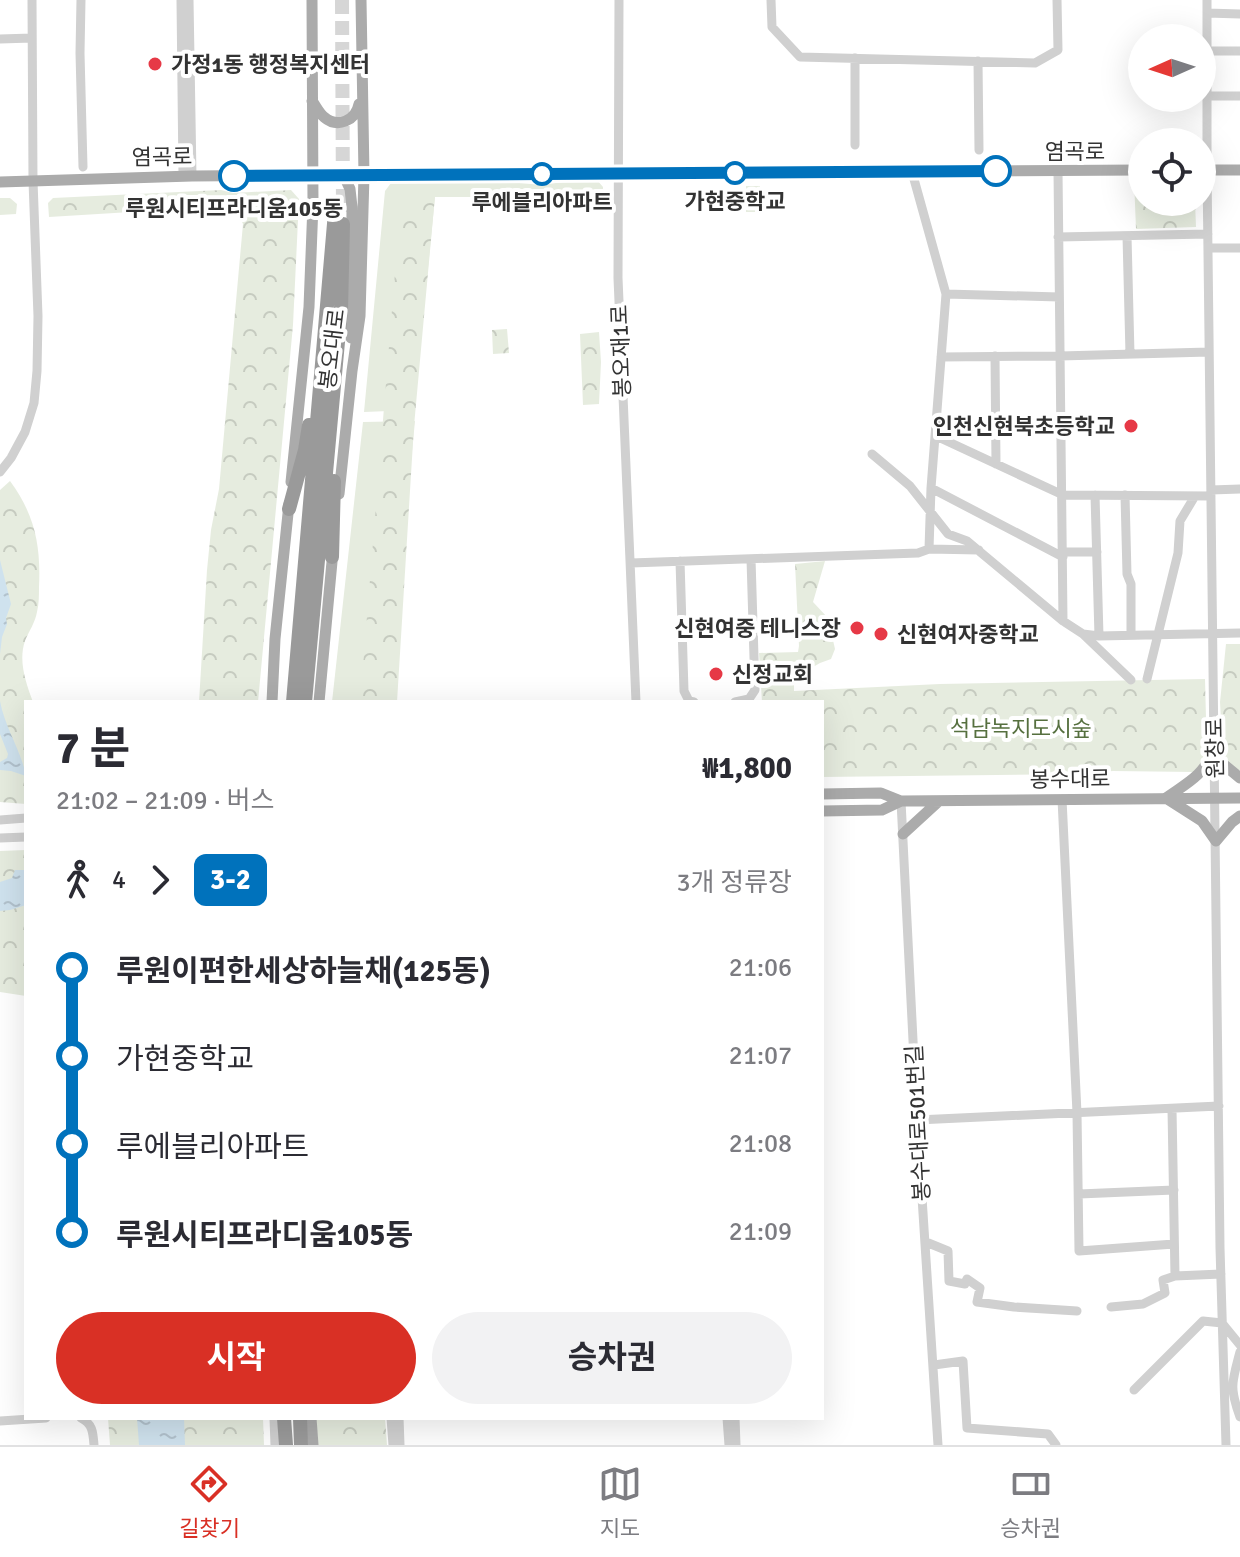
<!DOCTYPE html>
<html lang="ko">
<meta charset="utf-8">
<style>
body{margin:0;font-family:Signika,"Noto Sans KR",sans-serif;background:#f2f2f3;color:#2b2b33;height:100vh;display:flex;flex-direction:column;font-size:30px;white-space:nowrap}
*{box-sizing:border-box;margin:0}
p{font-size:26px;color:#7c7c81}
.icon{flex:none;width:44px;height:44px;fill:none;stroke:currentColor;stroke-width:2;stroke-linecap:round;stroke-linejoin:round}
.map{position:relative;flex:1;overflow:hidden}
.details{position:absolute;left:24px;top:700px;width:800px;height:720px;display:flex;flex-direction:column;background:#fff;border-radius:0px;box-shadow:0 8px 32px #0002}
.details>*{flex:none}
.badge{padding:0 16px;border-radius:12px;font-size:28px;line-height:52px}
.needle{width:52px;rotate:267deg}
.buttons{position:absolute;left:1128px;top:24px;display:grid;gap:16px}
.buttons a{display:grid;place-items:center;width:88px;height:88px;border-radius:50%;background:#fff;box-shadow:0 8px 32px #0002;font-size:40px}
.map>.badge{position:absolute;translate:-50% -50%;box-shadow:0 0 0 4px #fff}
.legs{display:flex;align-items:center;gap:12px;height:88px;padding:0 32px;font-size:26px}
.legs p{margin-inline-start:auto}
.overview{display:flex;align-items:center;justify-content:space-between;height:136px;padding:0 32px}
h1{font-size:44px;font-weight:700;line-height:60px}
.button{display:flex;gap:16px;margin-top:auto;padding:16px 32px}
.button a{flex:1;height:92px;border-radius:48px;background:#d93025;color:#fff;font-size:32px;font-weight:700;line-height:92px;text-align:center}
.button a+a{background:#f2f2f3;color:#2b2b33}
ul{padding:0 32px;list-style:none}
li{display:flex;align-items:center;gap:28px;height:88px;font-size:30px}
li i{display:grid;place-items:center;width:12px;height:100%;margin:0 10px;background:currentColor}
li i::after{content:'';width:20px;height:20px;margin:-10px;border:6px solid;border-radius:50%;background:#fff}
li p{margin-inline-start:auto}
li:first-child i{background:linear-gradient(#0000 50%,currentColor 0)}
li:last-child i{background:linear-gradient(currentColor 50%,#0000 0)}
.tabs{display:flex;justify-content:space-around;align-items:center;height:112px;border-top:2px solid #e1e1e2;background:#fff;font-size:22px;color:#7c7c81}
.tabs a{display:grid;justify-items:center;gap:4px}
.tabs .selected{color:#d93025}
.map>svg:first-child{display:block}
</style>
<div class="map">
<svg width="1240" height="1445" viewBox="0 0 1240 1445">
<defs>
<pattern id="park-crowns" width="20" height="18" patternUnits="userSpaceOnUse" patternTransform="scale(2)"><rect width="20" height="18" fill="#e6ecdf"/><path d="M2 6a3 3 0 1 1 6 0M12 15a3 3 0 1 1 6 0" fill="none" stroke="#c6cbc0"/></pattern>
<pattern id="water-ripples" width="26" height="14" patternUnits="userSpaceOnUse" patternTransform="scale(2)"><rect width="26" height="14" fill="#cfe2ee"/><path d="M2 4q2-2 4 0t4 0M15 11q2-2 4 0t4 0" fill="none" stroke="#b2c2cd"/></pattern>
</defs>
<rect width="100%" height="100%" fill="#fff"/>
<!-- grass -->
<path fill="#e6ecdf" d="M577,180H597L603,187V197H435L414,410L364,412L385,191L391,183L507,182L542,185Z
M746,186H760L761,212H746Z
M415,421L387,702H332L363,422Z"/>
<!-- park -->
<path fill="url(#park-crowns)" d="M1142,178V202H1195L1196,227L1136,229L1134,179Z
M221,190L233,193L291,190L299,199L293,325L258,702H199L207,570L211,530L219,489L243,224L237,211L229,206L49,217L48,203L53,198Z
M435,196L414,426L397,702H360L401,199Z
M0,198H10L17,204L16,214L0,215Z
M507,329L509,353L493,354L492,330Z
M599,332L601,362L599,404L583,405L580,334Z
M10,481C35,515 41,546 39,587C39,595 39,604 37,612C35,623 29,631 25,641C18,661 26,683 33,702H26V804L0,802V490Z
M825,561L813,602L828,618L835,649L831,659L820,663L794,678V691L940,684L1205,679L1207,758L1194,772L1113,771L1074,774L822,777V702H762L759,653L798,652L799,646L795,564Z
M1226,644H1240V770H1235L1223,755L1220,702Z
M26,850V996L0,992V851Z
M108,1418H263L264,1445H110Z
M316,1418H385L387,1445H318Z"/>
<!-- water -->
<path fill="url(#water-ripples)" d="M0,560L11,604L6,618L7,624L2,637L0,654Z
M0,701C5,728 21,750 26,776L11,771L0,770V762L7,758L8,754L0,734Z
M15,870H26V905L10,910L0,911V882L12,878Z
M137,1418H184L185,1445H139Z"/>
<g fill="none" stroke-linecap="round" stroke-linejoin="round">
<!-- highway-tunnel -->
<path stroke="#d6d6d6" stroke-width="14" stroke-dasharray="14 7" stroke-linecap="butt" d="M342,0L343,212"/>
<!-- minor -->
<path stroke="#d0d0d0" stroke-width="9" d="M81,0L80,53L83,167
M181,0L183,176
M189,0L192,176
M619,0L618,278L636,702
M771,0L772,27L800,57L1035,63L1058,50L1057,0
M1207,0V170L1220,1248L1226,1445
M1207,13L1240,14
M0,39L32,38
M1207,51H1240
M978,61L979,150
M1207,96H1240
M855,145V58
M1058,171L1063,621
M912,172L946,294L931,488L929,549
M1127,236L1130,354
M1058,237L1208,234
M1208,248H1240
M946,294L1059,297
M995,356L996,464
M941,357L1060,356L1209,352
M936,436L1063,495L1211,496
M872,454L910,486L948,534L967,541L1063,621L1083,634L1099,636L1240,633
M0,472L11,458L25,432L34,403L37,371L38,316L33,181L32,0
M931,488L1063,557
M1211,490L1240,489
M1095,495L1099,636
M1125,495L1127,574L1131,584V635
M1063,552H1097
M680,561L684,691L689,701L694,702
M631,563L918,553L929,549L979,550
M1083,634L1131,680
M1147,679L1178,553L1180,521L1195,496
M735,702L749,699L755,690L751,559
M1062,799L1077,1113L1079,1251L1174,1244
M901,801L917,1120L938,1445
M0,820L26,818
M0,838L26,837
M1172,1109L1175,1276L1221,1274
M917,1120L1219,1106
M1079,1194L1174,1190
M926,1242L948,1251L949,1281L965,1284L967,1279L980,1288L977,1302L1014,1307L1077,1311
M1111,1307L1143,1304L1165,1293L1163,1280L1175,1276
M1222,1323L1240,1345
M1240,1352C1232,1382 1229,1387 1240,1417
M934,1365L963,1361L967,1428L1048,1434L1056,1445
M1134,1390L1203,1321L1222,1323
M81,1418C93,1424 93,1433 94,1445
M274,1418L275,1445
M391,1418L393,1445
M399,1418L400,1445
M727,1418L729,1445
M735,1418L736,1445
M0,1421L46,1418"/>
<!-- major -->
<path stroke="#ababab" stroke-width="11" d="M312,101C316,106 319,113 324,117C338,129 356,120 359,104
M1202,170H1240
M338,175L345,178L350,189L352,207L351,338
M0,182L192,176L1142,170
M291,482L309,307L313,204L312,0
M339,494L352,371L360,316L364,175L361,0
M272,702L275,639L289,504
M319,702L333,551
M1215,750C1201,777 1190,781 1166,798L1202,821L1216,841L1232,822L1240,816
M1215,750L1222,763L1240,778
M822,794L881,793L901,801L1240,798
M822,811L882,810L901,801
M903,834L939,801
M311,1418L313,1445"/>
<!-- highway -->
<path stroke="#9a9a9a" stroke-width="14" d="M289,509L305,450L309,425
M332,557L334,481
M293,702L335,212
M305,702L341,309L343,224
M284,1418L286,1445
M300,1418L301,1445"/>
</g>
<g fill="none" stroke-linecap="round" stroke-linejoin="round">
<!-- line-1 casing -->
<g stroke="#fff" stroke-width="18">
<path id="line-1" d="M234,176L996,171"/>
</g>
<!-- line-1 -->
<use href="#line-1" stroke="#0072bc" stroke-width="12"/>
</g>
<!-- markers -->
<g fill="#e63946" stroke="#fff" stroke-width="3">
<circle cx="155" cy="64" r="8"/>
<circle cx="1131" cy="426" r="8"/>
<circle cx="857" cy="628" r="8"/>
<circle cx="881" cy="634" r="8"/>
<circle cx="716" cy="674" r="8"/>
</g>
<g fill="#fff" stroke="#0072bc" stroke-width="4">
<circle cx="996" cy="171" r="14"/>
<circle cx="735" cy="173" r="10"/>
<circle cx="542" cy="174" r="10"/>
<circle cx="234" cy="176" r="14"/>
</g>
<g text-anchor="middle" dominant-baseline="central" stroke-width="8" stroke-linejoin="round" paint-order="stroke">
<!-- poi labels -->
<g font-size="22" font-weight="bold" fill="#333" stroke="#fff" text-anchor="start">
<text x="171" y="64">가정1동 행정복지센터</text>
<text x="1115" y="426" text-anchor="end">인천신현북초등학교</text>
<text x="841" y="628" text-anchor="end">신현여중 테니스장</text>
<text x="897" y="634">신현여자중학교</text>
<text x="732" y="674">신정교회</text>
</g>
<!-- street labels -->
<g font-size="22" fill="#333" stroke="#fff">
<text x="1075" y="151">염곡로</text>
<text transform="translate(162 157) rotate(-1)">염곡로</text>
<text transform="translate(332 349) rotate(-83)">봉오대로</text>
<text transform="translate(621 351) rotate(-92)">봉오재1로</text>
<text transform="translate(1215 748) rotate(-91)">원창로</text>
<text transform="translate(1070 779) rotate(-1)">봉수대로</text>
<text transform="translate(918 1123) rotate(-93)">봉수대로501번길</text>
</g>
<!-- stop labels -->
<g font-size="22" font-weight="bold" fill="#333" stroke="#fff">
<text x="735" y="201">가현중학교</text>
<text x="542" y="202">루에블리아파트</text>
<text x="234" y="208">루원시티프라디움105동</text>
</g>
<!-- park labels -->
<g font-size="22" fill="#56703f" stroke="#fff">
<text x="1021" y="728">석남녹지도시숲</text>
</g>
</g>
</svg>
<div class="buttons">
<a><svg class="needle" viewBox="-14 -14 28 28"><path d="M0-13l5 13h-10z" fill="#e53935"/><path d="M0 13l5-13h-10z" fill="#7c7c81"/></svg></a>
<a><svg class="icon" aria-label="locate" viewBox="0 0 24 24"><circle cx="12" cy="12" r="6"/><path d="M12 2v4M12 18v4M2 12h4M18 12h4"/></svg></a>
</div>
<section class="details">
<div class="overview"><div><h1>7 분</h1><p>21:02 – 21:09 · 버스</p></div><b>₩1,800</b></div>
<div class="legs"><svg class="icon" aria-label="walk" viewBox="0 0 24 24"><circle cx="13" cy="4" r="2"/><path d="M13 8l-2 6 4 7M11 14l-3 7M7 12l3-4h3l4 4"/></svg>4<svg class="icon" aria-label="forward" viewBox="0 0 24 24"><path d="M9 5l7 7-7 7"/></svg><b class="badge" style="background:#0072bc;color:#fff">3-2</b><p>3개 정류장</p></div>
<ul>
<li><i style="color:#0072bc"></i><b>루원이편한세상하늘채(125동)</b><p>21:06</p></li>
<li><i style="color:#0072bc"></i><span>가현중학교</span><p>21:07</p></li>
<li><i style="color:#0072bc"></i><span>루에블리아파트</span><p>21:08</p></li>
<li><i style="color:#0072bc"></i><b>루원시티프라디움105동</b><p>21:09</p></li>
</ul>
<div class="button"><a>시작</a><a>승차권</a></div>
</section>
</div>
<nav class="tabs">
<a class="selected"><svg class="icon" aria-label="directions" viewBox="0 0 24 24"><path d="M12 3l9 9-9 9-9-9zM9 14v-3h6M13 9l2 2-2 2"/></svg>길찾기</a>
<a><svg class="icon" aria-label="map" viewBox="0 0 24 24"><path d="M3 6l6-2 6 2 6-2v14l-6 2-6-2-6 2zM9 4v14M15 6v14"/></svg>지도</a>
<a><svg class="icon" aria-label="tickets" viewBox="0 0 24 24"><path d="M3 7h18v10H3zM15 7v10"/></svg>승차권</a>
</nav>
